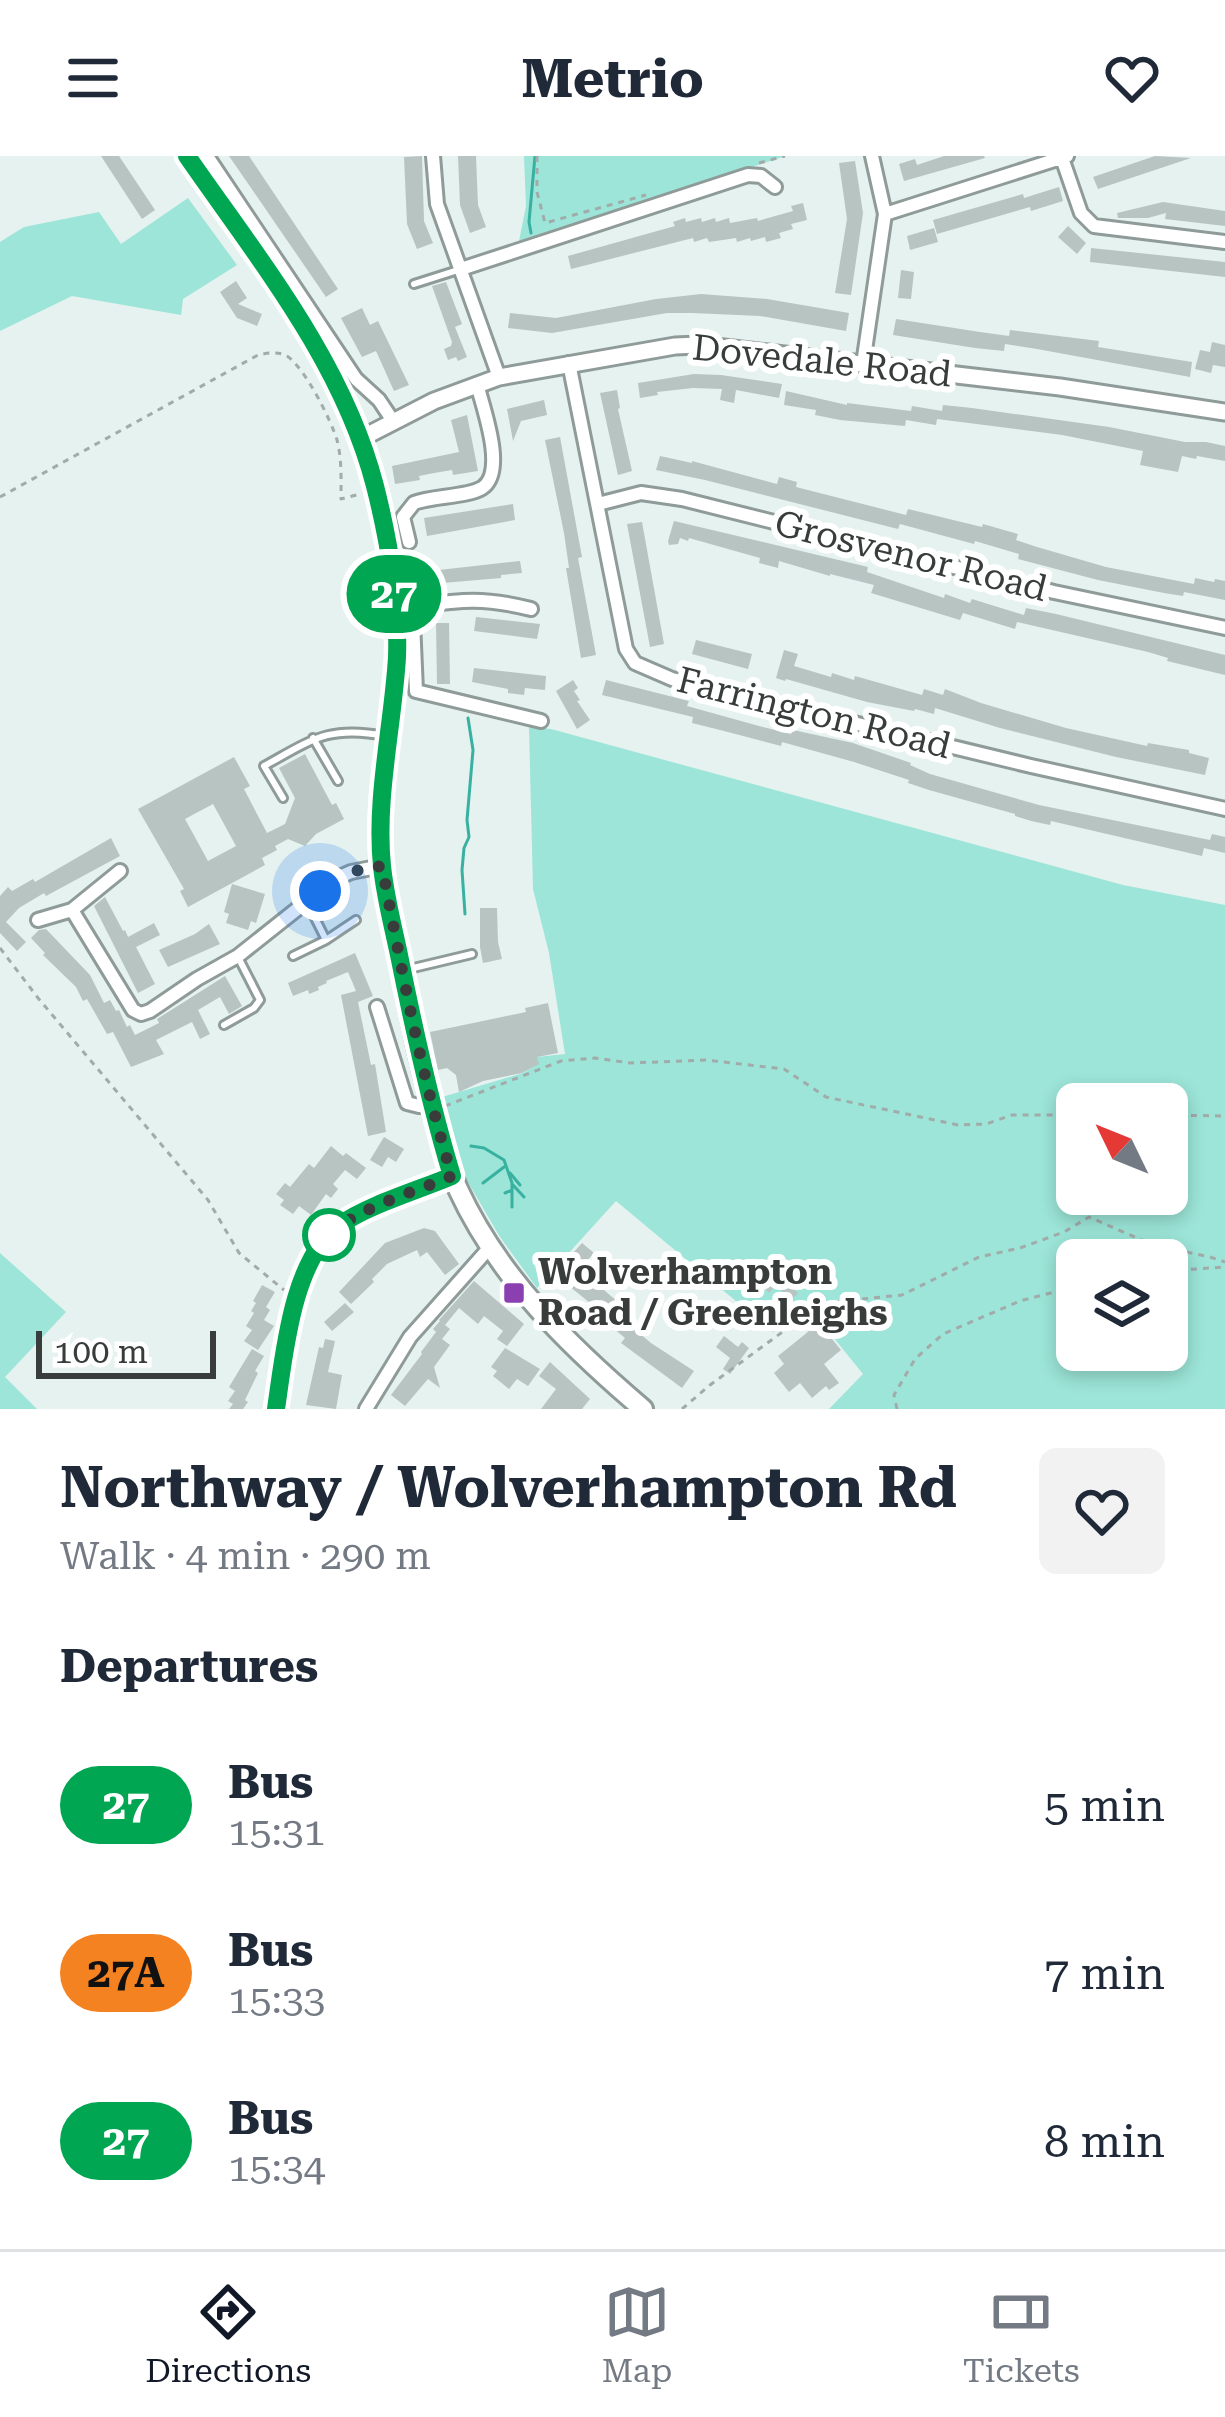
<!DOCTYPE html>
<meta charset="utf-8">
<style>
body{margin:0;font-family:"Roboto Serif",serif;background:#f2f2f3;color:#1f2937;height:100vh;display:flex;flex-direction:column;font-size:45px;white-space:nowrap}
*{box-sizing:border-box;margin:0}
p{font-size:39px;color:#747a83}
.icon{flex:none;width:66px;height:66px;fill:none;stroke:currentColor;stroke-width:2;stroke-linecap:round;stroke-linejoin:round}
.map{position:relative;height:1253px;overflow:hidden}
.side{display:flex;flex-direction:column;background:#fff;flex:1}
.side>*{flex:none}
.badge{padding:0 24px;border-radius:39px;font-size:42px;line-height:78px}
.needle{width:78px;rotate:313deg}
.buttons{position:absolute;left:1056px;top:927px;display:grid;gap:24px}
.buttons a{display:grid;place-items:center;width:132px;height:132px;border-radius:18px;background:#fff;box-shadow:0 6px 18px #0003;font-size:60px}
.scale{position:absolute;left:36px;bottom:30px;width:180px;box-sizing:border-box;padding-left:12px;border:6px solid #383d3c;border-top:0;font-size:33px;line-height:42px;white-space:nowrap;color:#383d3c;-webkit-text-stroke:9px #fff;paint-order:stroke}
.you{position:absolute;width:60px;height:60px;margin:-30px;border:9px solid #fff;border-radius:50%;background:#1a73e8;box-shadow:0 0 0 18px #1a73e833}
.map>.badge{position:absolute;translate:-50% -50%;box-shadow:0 0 0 6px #fff}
h2{padding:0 60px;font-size:45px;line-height:108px}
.round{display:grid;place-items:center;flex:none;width:126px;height:126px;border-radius:18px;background:#f2f2f3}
.overview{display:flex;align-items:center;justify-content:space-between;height:204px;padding:0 60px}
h1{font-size:57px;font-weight:700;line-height:90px}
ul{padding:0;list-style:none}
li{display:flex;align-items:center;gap:36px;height:168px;padding:0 60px}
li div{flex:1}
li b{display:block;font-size:45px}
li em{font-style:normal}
li .badge{min-width:132px;font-weight:700;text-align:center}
header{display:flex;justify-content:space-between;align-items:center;height:156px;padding:0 60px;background:#fff;font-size:54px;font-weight:700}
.tab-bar{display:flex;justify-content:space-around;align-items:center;height:168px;border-top:3px solid #e0e1e3;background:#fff;font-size:33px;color:#747a83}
.tab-bar a{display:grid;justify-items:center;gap:6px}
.tab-bar .on{color:#111827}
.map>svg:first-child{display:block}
</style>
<header><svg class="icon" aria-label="menu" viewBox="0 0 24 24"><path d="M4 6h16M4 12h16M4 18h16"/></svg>Metrio<svg class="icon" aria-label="heart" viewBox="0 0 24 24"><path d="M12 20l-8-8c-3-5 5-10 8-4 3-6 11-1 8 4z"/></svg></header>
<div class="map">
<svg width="1225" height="1253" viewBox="0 0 1225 1253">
<rect width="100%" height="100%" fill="#e5f2f0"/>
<!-- green -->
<path fill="#9ce5d8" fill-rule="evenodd" d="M524,0H786L519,85L526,50Z
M188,42L237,109L183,143L181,159L72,140L0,175V86L24,71L99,56L121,88Z
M529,571L551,573L1123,729L1225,749V1253H829L863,1218L808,1150L773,1176L616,1045L537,1132L500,1081L465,1021L439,942L523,917L538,908L537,901L565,898L549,797L533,733ZM1077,948H1167V1038H1077ZM1077,1104H1167V1194H1077Z
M0,1097L66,1156L5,1221L37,1253H0Z"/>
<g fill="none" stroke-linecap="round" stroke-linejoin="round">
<!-- stream -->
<path stroke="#38b1a1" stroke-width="3" d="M531,77L529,66L535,0
M465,758L462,714L464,692L469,681L467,664L473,594L468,562
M471,990L484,992L504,1004L512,1027V1051
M510,1017L520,1029
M483,1027L504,1011
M513,1029L524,1041
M505,1037L510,1035"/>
</g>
<!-- building -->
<path fill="#b8c4c2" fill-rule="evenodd" d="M101,0H119L155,54L142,63Z
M229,0H249L338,133L326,141Z
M422,0L424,65L433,87L417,93L407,68L404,1Z
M458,0H476L478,49L486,71L470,77L460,49Z
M944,0H984L985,2L904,25L899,8L915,3L917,9Z
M1155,0L1191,2L1098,33L1093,21Z
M855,5L863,57L851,139L835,137L847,63L839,7Z
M1059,31L1063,45L1031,55L1030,51L937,78L933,64L1023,38L1024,42Z
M1163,46L1225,55V70L1165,63L1166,57L1148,62H1118L1117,57Z
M803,47L807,64L791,68L793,73L779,77L781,82L766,86L765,81L751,85L750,82L737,86L736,82L709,86L707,82L694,86L693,82L571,113L568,100L675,70L673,66L685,62L686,66L701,62L702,66L715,62L716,66L729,62L730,67L757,62L758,65L793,55L791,50Z
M1068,70L1086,87L1077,98L1058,81Z
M934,72L938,86L910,94L907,80Z
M1091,92L1225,106V121L1090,106Z
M901,114L914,116L911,143L898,142Z
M236,125L247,142L238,148L262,158L257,170L237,162L220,136Z
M446,126L462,168L455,171L467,201L458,205L456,201L448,204L444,193L451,190L452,186L432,130Z
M701,138L767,143L849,157L846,175L760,160L692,157H667L552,177L508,172L510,157L556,162L656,143Z
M362,152L370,169L378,165L409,229L394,235L376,195L362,201L341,162Z
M896,163L980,176L1009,180L1010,174L1099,185L1098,191L1192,206L1190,221L1037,193L1005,188L1004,195L975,192L893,179Z
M1212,186L1225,189V211L1213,209L1211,217L1195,213L1200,194L1210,196Z
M694,218L721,219L782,228L779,242L736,234L734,247L720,244L722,233L693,232L657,236L658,239L640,242L638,227Z
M617,234L620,252L618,253L632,315L618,319L600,237Z
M786,235L847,249V247L911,255L912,250L942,255L943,249L972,252L1109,271L1185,286H1206L1225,290V305L1197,300L1196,303L1182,300L1178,316L1140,309L1143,295L1062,279L937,263L936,269L906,264L905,270L840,264L815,259L816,254L784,249Z
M544,244L547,259L521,265L513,285L507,253Z
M467,259L478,315L453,319L452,314L434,317L419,320L420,324L395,328L392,310L459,296L451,264Z
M560,281L582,401L578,402L596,499L581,502L566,412H569L564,377L545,284Z
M660,300L692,307V305L777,328L779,321L797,326L796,331L906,359L908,353L982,371L983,368L1018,378L1016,384L1037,391L1106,411L1194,428L1195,422L1214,426L1215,423L1225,425V444L1184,436L1183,440L1164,437L1098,424L1018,403L1019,398L975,385L974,388L900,368L898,373L705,324L656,314Z
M513,348L515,364L427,380L424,362Z
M674,365L868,411L867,416L944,442L945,438L970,447L972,443L1024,459L1026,452L1056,458L1225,499V519L1167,505L1168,502L1148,496L1017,466L1015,473L963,457L960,464L871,437L874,429L830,418V420L779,405L778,412L759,407L760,402L689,382L688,385L680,382L678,388L669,389L668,385Z
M642,366L664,488L650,491L627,368Z
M520,405L522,417L501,419V422L431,428L430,415Z
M476,461L540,468L537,483L474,475Z
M436,467H449L450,528H437Z
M696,484L752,498L748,513L692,498Z
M784,494L798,498L794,510L831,521L832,517L854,524L855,520L922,539L924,533L943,539L945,533L981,547L1066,572L1147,590L1148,587L1189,594V597L1209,602L1205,619L1116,601L1000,572L935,552L934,558L915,553L914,555L867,546L786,523L785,525L776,522Z
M474,512L546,520L545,534L525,532L524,539L508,537V533L472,526Z
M573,524L578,532L574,535L580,544L577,545L590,564L577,573L556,535Z
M606,524L689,545L687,550L759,570L791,578L793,574L853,587L911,607L910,609L930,618L1039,649L1210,684L1212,678L1225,681V697L1204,692L1202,700L1051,665L1050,669L1031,665L1015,660V658L929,634L908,627L909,624L854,606L782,586L781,590L724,575L692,567L693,561L602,539Z
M305,598L332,649L336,647L344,663L316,678L305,690L288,683L275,690L277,694L262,702L265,709L188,751L180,735L184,733L138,653L234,601L250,630L244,633L267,677L285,668L295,642L279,612ZM213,648L236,690L208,705L185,663Z
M111,682L120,700L46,740L44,737L19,752L6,766L26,786L17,795L0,777V740L8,731L12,735L33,723L35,726Z
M232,728L265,738L256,767L251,765L248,774L226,767L229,758L224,756Z
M105,741L123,775L125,774L128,781L154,767L160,779L136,791L155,828L138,837L94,750Z
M480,752H497L498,786L502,803L483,807L480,791Z
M209,768L220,788L168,811L159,794L195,778Z
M46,773L90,819L104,847L110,844L116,855L119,854L127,871L130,869L135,879L159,867L157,863L225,820L242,850L229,858L220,841L198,854L210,878L200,883L192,866L156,884L164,898L131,911L113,876L107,878L87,843L83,845L76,831L43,799L45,797L31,782L39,774Z
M355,797L373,840L358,846L371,909L375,908L386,976L368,980L341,839L356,835L348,816L326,825L327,827L318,831L319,834L309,838L308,834L293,840L288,827Z
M548,847L558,897L537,901L539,908L522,917L483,925L459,936L456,919L447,912L438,914L430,876L526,856L525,852Z
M384,981L404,993L396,1006L388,1001L382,1011L370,1004Z
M331,990L343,1000L346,997L366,1012L357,1023L345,1014L333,1028L338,1033L331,1042L326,1038L311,1059L299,1050L293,1058L280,1049L284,1044L276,1038L285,1027L290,1031L309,1008L314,1012Z
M424,1072L435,1075L459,1108L445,1119L427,1096L420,1101L417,1094L387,1108L372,1123L374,1126L351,1148L339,1136L385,1087Z
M582,1087L594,1097L584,1108L594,1117L590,1122L633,1159L627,1167L651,1187L694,1215L682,1232L621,1187L625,1182L602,1163L605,1159L554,1118Z
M795,1108L807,1122L795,1134L798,1137L791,1144L776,1129L769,1137L763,1130L770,1123L775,1128Z
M474,1125L524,1168L507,1190L497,1183L503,1175L484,1160L478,1168L459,1152L445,1169L450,1173L442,1183L450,1189L434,1211L440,1232L428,1223L405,1250L391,1239L422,1198L421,1196L436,1176L433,1173L440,1165L444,1169L439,1164Z
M262,1129L275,1136L266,1151L270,1154L264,1164L274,1170L258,1194L244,1185L252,1174L246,1170L254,1157L251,1155L256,1147L253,1145Z
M345,1147L354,1156L332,1175L324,1166Z
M819,1167L841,1194L824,1208L839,1227L829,1234L826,1230L812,1242L800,1227L789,1236L774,1217L784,1208L778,1200Z
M724,1180L738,1191L742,1186L749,1192L730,1218L723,1213L730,1202L716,1191Z
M325,1183L335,1185L328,1216L342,1219L336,1253L306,1249L319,1191L323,1192Z
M505,1192L540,1213L528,1230L517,1223L509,1233L493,1220L497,1215L491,1211Z
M252,1193L264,1200L255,1215L258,1217L245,1244L248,1246L243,1253H229L233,1248L228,1245L235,1235L229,1231Z
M550,1206L590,1243L582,1253H541L556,1233L539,1220Z"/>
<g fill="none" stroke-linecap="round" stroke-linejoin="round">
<!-- service casing -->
<g stroke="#8f9b99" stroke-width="12">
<path id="service" d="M414,128L458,114
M313,582L338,625
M283,642L264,610C313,583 329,569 386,580
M308,748L326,784L356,764
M293,800L326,784
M405,814L472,798
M224,869L254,852L260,844L239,803"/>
</g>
<!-- minor casing -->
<g stroke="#8f9b99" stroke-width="18">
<path id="minor" d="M207,0L356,223L379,244L393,265
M433,0L437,48L499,221
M1062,2L1081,57L1094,70L1225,86
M885,58L1067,0
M461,113L748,19L761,20L775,31
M569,207L626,493L635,507L672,523L1031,610L1225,653
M863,208L885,58L872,0
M598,348L641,337L682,343L1054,436L1225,472
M409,386L403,361L414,347C432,340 467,341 482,332C507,316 483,252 477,228
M391,415H403L411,419L416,535L541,565
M414,450C462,444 483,441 531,453
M72,754L133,854L141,858L150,855L197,823L238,800L335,723L351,716L382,710
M38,764L72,754L120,715
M377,851L407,947L419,950L431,948
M366,1253L410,1181L491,1090"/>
</g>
<!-- tertiary casing -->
<g stroke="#8f9b99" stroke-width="21">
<path id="tertiary" d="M360,283L434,245L499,221L675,190L698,189L1060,231L1225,256
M275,1253C284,1199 290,1104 340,1069C367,1051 420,1034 452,1020"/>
</g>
<!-- primary casing -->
<g stroke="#8f9b99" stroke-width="24">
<path id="primary" d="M187,0C258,105 342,204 375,328C389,383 399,442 397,499C395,556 383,613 381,670C380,721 394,772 403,822C413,876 425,929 440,981C446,998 450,1016 458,1033C499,1122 569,1190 643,1253"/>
</g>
<!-- path -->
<path stroke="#a1aba9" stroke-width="3" stroke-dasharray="6 6" stroke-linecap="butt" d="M537,0V36L545,67L646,39
M759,7L785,0
M0,341L258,199C267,197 278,195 287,200C305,212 331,264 337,284C342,303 341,324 341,343L360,338
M0,792L38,842L208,1044L239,1097L284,1134
M445,950L561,905L595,902L630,907L706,904L784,913L826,941L958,969L986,968L1012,959H1077
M1167,959L1225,960
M1167,1115L1225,1111
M682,1253L710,1229L822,1147L902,1139L979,1101L1020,1092L1064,1076L1089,1061L1153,1089L1210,1101L1225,1106
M897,1253L894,1239L915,1203L943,1178L1020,1145L1077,1130"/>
<!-- service -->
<use href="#service" stroke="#fff" stroke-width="6"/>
<!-- minor -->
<use href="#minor" stroke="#fff" stroke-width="12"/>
<!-- tertiary -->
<use href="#tertiary" stroke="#fff" stroke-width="15"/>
<!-- primary -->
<use href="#primary" stroke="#fff" stroke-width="18"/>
</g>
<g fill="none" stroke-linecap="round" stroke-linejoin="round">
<!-- line casing -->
<g stroke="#fff" stroke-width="27">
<path id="line" d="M187,0C259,104 343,206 375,330C389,385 399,445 397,501C393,569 375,643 382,710C385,740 393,770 399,799C414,874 430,947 452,1020C419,1034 368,1049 340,1069C292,1102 284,1200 276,1253"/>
</g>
<!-- line -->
<use href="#line" stroke="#00a651" stroke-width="18"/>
<!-- walk -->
<path stroke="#383d3c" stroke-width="12" stroke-dasharray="0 21.6" d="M320,735L350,716L382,710C402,815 421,918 452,1020C415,1036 357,1052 329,1079"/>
</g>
<!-- markers -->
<circle fill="#fff" stroke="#00a651" stroke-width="6" cx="329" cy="1079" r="24"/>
<rect fill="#8b40b1" stroke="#fff" stroke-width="4.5" x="502" y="1125" width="24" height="24" rx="6"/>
<g text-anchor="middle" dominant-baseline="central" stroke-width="12" stroke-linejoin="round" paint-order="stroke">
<!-- street labels -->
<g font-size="36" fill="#383d3c" stroke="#fff">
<text transform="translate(822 205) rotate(6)">Dovedale Road</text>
<text transform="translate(911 400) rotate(14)">Grosvenor Road</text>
<text transform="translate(814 557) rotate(14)">Farrington Road</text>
</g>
<!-- poi labels -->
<g font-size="36" font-weight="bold" fill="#383d3c" stroke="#fff" text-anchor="start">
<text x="538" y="1116">Wolverhampton<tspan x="538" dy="41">Road / Greenleighs</tspan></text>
</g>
</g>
</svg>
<div class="buttons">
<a><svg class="needle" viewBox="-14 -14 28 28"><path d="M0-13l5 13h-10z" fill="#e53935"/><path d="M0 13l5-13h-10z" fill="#747a83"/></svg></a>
<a><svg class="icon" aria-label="layers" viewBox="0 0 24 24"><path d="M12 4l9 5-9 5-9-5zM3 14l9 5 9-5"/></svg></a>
</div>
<div class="scale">100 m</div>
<div class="you" style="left:320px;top:735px"></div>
<b class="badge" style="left:394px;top:438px;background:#00a651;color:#fff">27</b>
</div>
<section class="side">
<div class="overview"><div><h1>Northway / Wolverhampton Rd</h1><p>Walk · 4 min · 290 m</p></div><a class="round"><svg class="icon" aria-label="heart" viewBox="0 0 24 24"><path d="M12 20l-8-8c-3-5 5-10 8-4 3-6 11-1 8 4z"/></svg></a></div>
<h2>Departures</h2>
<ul>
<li><span class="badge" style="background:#00a651;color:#fff">27</span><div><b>Bus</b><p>15:31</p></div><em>5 min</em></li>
<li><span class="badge" style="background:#f58220;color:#111">27A</span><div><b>Bus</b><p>15:33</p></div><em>7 min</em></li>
<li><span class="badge" style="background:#00a651;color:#fff">27</span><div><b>Bus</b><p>15:34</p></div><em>8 min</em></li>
</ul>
</section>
<nav class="tab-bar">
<a class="on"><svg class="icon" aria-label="directions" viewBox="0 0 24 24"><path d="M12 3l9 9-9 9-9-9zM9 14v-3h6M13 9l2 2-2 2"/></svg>Directions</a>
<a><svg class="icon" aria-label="map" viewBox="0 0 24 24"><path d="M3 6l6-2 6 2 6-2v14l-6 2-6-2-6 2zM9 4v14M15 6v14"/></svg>Map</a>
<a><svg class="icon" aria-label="tickets" viewBox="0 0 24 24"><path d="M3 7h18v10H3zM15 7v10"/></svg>Tickets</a>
</nav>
